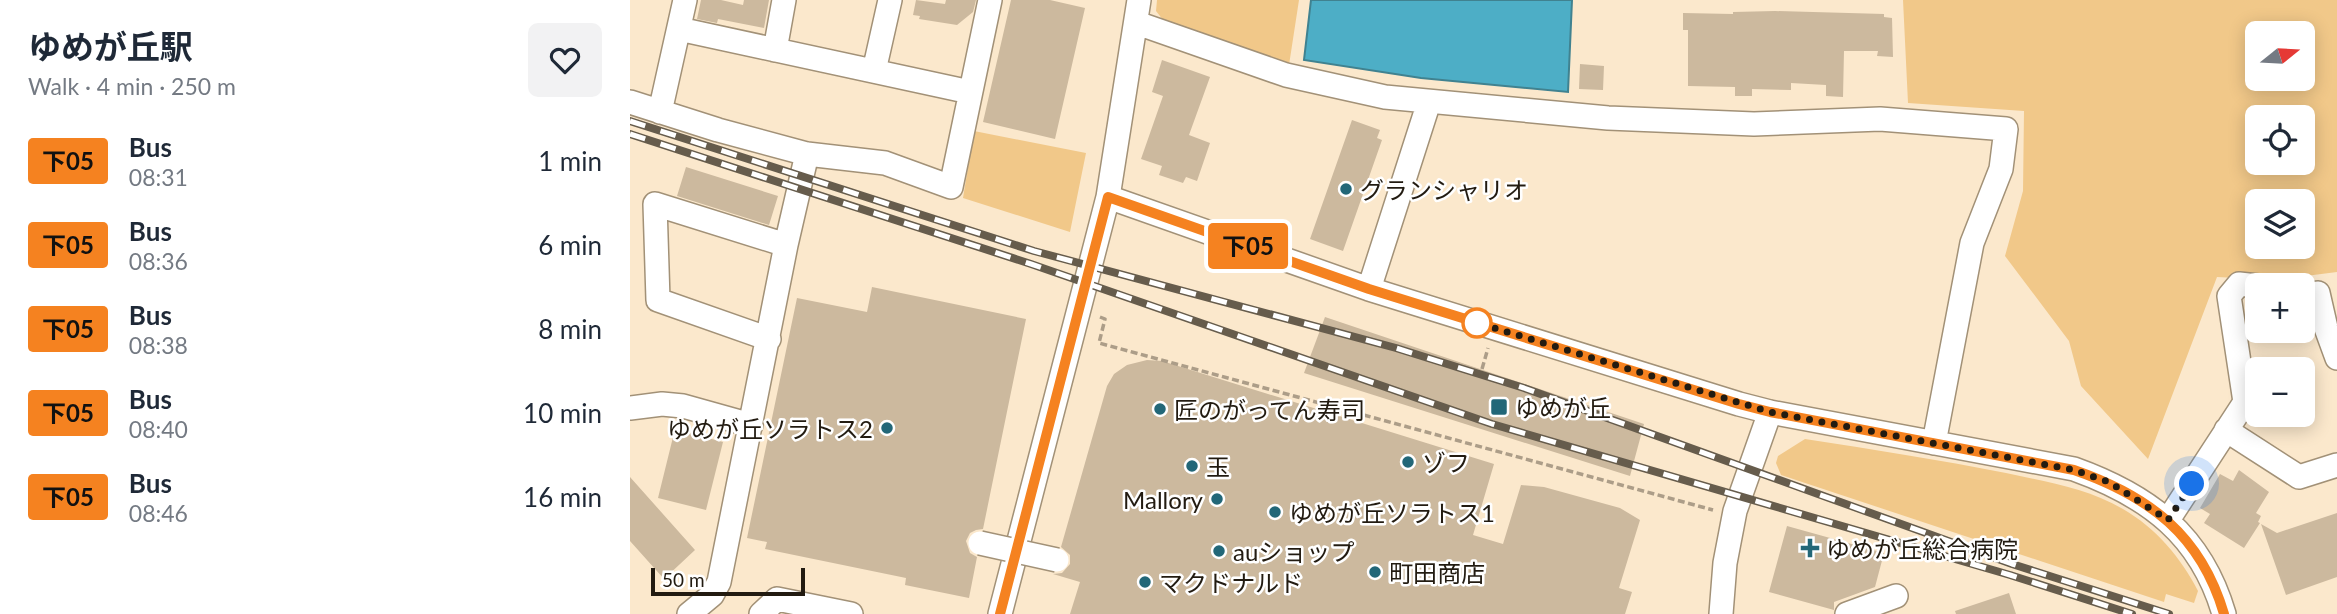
<!DOCTYPE html>
<meta charset="utf-8">
<style>
body{margin:0;font-family:Lato,"Noto Sans JP",sans-serif;background:#f2f2f3;color:#1f2937;height:100vh;display:flex;flex-direction:column;font-size:26px;white-space:nowrap}
*{box-sizing:border-box;margin:0}
p{font-size:23px;color:#747a83}
.icon{flex:none;width:38px;height:38px;fill:none;stroke:currentColor;stroke-width:2;stroke-linecap:round;stroke-linejoin:round}
.map{position:relative;flex:1;overflow:hidden}
.details{display:flex;flex-direction:column;background:#fff;width:630px}
.details>*{flex:none}
.badge{padding:0 14px;border-radius:5px;font-size:24px;line-height:46px}
.needle{width:46px;rotate:72deg}
.controls{position:absolute;left:1615px;top:21px;display:grid;gap:14px}
.controls a{display:grid;place-items:center;width:70px;height:70px;border-radius:10px;background:#fff;box-shadow:0 4px 18px #0003;font-size:35px}
.scale{position:absolute;left:21px;bottom:18px;width:154px;box-sizing:border-box;padding-left:7px;border:4px solid #221b11;border-top:0;font-size:19px;line-height:24px;white-space:nowrap;color:#221b11;-webkit-text-stroke:5px #fff;paint-order:stroke}
.you{position:absolute;width:35px;height:35px;margin:-18px;border:5px solid #fff;border-radius:50%;background:#1a73e8;box-shadow:0 0 0 10px #1a73e833}
.map>.badge{position:absolute;translate:-50% -50%;box-shadow:0 0 0 4px #fff}
.round{display:grid;place-items:center;flex:none;width:74px;height:74px;border-radius:10px;background:#f2f2f3}
.overview{display:flex;align-items:center;justify-content:space-between;height:119px;padding:0 28px}
h1{font-size:33px;font-weight:700;line-height:52px}
ul{padding:0;list-style:none}
li{display:flex;align-items:center;gap:21px;height:84px;padding:0 28px}
li div{flex:1}
li b{display:block;font-size:26px}
li em{font-style:normal}
li .badge{min-width:77px;font-weight:700;text-align:center}
main{display:flex;flex:1;min-height:0}
.map>svg:first-child{display:block}
</style>
<main>
<section class="details">
<div class="overview"><div><h1>ゆめが丘駅</h1><p>Walk · 4 min · 250 m</p></div><a class="round"><svg class="icon" aria-label="heart" viewBox="0 0 24 24"><path d="M12 20l-8-8c-3-5 5-10 8-4 3-6 11-1 8 4z"/></svg></a></div>
<ul>
<li><span class="badge" style="background:#f58220;color:#111">下05</span><div><b>Bus</b><p>08:31</p></div><em>1 min</em></li>
<li><span class="badge" style="background:#f58220;color:#111">下05</span><div><b>Bus</b><p>08:36</p></div><em>6 min</em></li>
<li><span class="badge" style="background:#f58220;color:#111">下05</span><div><b>Bus</b><p>08:38</p></div><em>8 min</em></li>
<li><span class="badge" style="background:#f58220;color:#111">下05</span><div><b>Bus</b><p>08:40</p></div><em>10 min</em></li>
<li><span class="badge" style="background:#f58220;color:#111">下05</span><div><b>Bus</b><p>08:46</p></div><em>16 min</em></li>
</ul>
</section>
<div class="map">
<svg width="1707" height="614" viewBox="0 0 1707 614">
<rect width="100%" height="100%" fill="#fbe8cc"/>
<!-- green -->
<path fill="#f1c889" fill-rule="evenodd" d="M527,0H669L659,65L537,25L526,11Z
M1273,0H1707V272L1645,280L1587,277L1518,459L1451,386L1439,341L1375,256L1393,191L1394,111L1278,103ZM1628,33H1673V79H1628ZM1628,117H1673V163H1628ZM1628,201H1673V247H1628Z
M344,131L456,153L440,232L333,198Z
M1175,439C1242,449 1309,460 1376,473C1416,482 1457,488 1493,509C1526,528 1551,558 1568,591L1564,603L1536,594L1534,602L1151,475L1146,463L1148,456Z"/>
<!-- water -->
<path fill="#4daec6" stroke="#408290" stroke-width="2" d="M681,0H942L938,92L791,78L674,60Z"/>
<!-- building -->
<path fill="#ccb99e" d="M71,0H91L113,5L114,0H139L134,28L88,19L87,23L67,19Z
M286,0L315,4L316,0H346L343,12L327,25L289,19L290,16L283,15Z
M381,0H420L455,8L425,139L353,122Z
M1145,11L1254,14V17L1262,18L1263,57L1247,56L1248,51H1214L1213,97L1196,96V85L1161,83V90L1122,89V96H1105V87L1058,86V30H1053V13L1103,14V12Z
M532,60L580,77L559,135L580,143L567,181L556,177L553,183L529,175L532,166L511,159L533,96L522,92Z
M950,64L974,66L973,90L949,89Z
M722,120L750,130L747,138L752,140L713,251L680,239Z
M56,167L148,196L139,225L47,196Z
M242,287L396,319L353,529L346,530L340,533L336,541L340,553L347,557L339,598L275,585L276,578L135,549L137,542L117,538L167,298L237,312Z
M695,317L1014,424L1000,476L674,373Z
M517,360L532,361L864,464L843,535L873,544L891,485L914,487L990,508L1010,520L989,588L1002,592L995,614H440L450,582L423,574L432,573L440,564V555L431,547L477,386L484,374L497,365Z
M45,429L93,442L76,510L28,498Z
M1609,470L1639,492L1626,513L1631,516L1628,522L1630,523L1614,548L1574,523L1580,514L1570,508L1590,474L1603,481Z
M0,477L65,550L34,579L0,541Z
M1707,513V577L1656,595L1631,524L1647,533Z
M1157,526L1254,553L1245,587L1204,602V610L1139,592Z
M1379,593L1386,614H1326L1325,611Z"/>
<g fill="none" stroke-linecap="round" stroke-linejoin="round">
<!-- minor casing -->
<g stroke="#a29177" stroke-width="26">
<path id="minor" d="M507,23L656,75L755,97L978,118L1124,124L1250,119L1376,129L1371,169L1342,243L1304,443
M49,29L340,92
M145,50L154,0
M244,71L260,0
M0,102L88,130L177,154L255,163L321,187L360,0
M30,112L55,0
M478,197L739,289L1109,404L1140,412L1444,469C1519,496 1571,535 1594,614
M739,289L799,102
M1688,293L1696,328L1707,358
M139,339L28,300L25,204L156,245
M0,408L32,404L53,406L121,425
M1596,430L1669,477L1707,465
M1538,520L1615,402L1599,296L1609,284L1628,286
M59,614L82,595L89,582L156,245L177,154
M131,614L147,599L221,614
M370,614L478,197L509,0
M1091,614L1095,563L1105,511L1140,412
M1217,614L1266,596"/>
</g>
<!-- path -->
<path stroke="#ac9d88" stroke-width="3.5" stroke-dasharray="7 3.5" stroke-linecap="butt" d="M470,317L475,319L469,343L1083,510
M852,369L858,348"/>
<!-- minor -->
<use href="#minor" stroke="#fff" stroke-width="23"/>
<!-- rail casing -->
<g stroke="#665c4c" stroke-width="8">
<path id="rail" d="M0,121L404,251L766,348L894,388L1382,564L1539,614
M0,134L401,264L862,424L1380,575L1502,614"/>
</g>
<!-- rail -->
<use href="#rail" stroke="#fff" stroke-width="5" stroke-dasharray="16" stroke-linecap="butt"/>
<!-- minor-bridge casing -->
<g stroke="#a29177" stroke-width="26" stroke-linecap="butt">
<path id="minor-bridge" d="M350,543L427,560"/>
</g>
<!-- minor-bridge -->
<use href="#minor-bridge" stroke="#fff" stroke-width="23"/>
</g>
<g fill="none" stroke-linecap="round" stroke-linejoin="round">
<!-- line casing -->
<g stroke="#fff" stroke-width="16">
<path id="line" d="M370,614L478,197L739,289L1109,404L1140,412L1444,470C1519,496 1571,535 1594,614"/>
</g>
<!-- line -->
<use href="#line" stroke="#f58220" stroke-width="10"/>
<!-- walk -->
<path stroke="#221b11" stroke-width="7" stroke-dasharray="0 12.6" d="M847,323L838,320L1140,412L1444,470L1479,482L1538,520L1562,484"/>
</g>
<!-- markers -->
<g fill="#226778" stroke="#fff" stroke-width="2.5">
<circle cx="716" cy="189" r="7"/>
<rect x="860" y="398" width="18" height="18" rx="3.5"/>
<circle cx="530" cy="409" r="7"/>
<circle cx="257" cy="428" r="7"/>
<circle cx="778" cy="462" r="7"/>
<circle cx="562" cy="466" r="7"/>
<circle cx="587" cy="499" r="7"/>
<circle cx="645" cy="512" r="7"/>
<path d="M1176.5 537.5h7v7h7v7h-7v7h-7v-7h-7v-7h7z"/>
<circle cx="589" cy="551" r="7"/>
<circle cx="745" cy="572" r="7"/>
<circle cx="515" cy="582" r="7"/>
</g>
<circle fill="#fff" stroke="#f58220" stroke-width="3.5" cx="847" cy="323" r="14"/>
<g text-anchor="middle" dominant-baseline="central" stroke-width="5" stroke-linejoin="round" paint-order="stroke">
<!-- poi labels -->
<g font-size="24" fill="#221b11" stroke="#fff" text-anchor="start">
<text x="730" y="189">グランシャリオ</text>
<text x="885" y="407">ゆめが丘</text>
<text x="544" y="409">匠のがってん寿司</text>
<text x="243" y="428" text-anchor="end">ゆめが丘ソラトス2</text>
<text x="792" y="462">ゾフ</text>
<text x="576" y="466">玉</text>
<text x="573" y="499" text-anchor="end">Mallory</text>
<text x="659" y="512">ゆめが丘ソラトス1</text>
<text x="1196" y="548">ゆめが丘総合病院</text>
<text x="603" y="551">auショップ</text>
<text x="759" y="572">町田商店</text>
<text x="529" y="582">マクドナルド</text>
</g>
</g>
</svg>
<div class="controls">
<a><svg class="needle" viewBox="-14 -14 28 28"><path d="M0-13l5 13h-10z" fill="#e53935"/><path d="M0 13l5-13h-10z" fill="#747a83"/></svg></a>
<a><svg class="icon" aria-label="locate" viewBox="0 0 24 24"><circle cx="12" cy="12" r="6"/><path d="M12 2v4M12 18v4M2 12h4M18 12h4"/></svg></a>
<a><svg class="icon" aria-label="layers" viewBox="0 0 24 24"><path d="M12 4l9 5-9 5-9-5zM3 14l9 5 9-5"/></svg></a>
<a>+</a>
<a>−</a>
</div>
<div class="scale">50 m</div>
<div class="you" style="left:1562px;top:484px"></div>
<b class="badge" style="left:618px;top:246px;background:#f58220;color:#111">下05</b>
</div>
</main>
